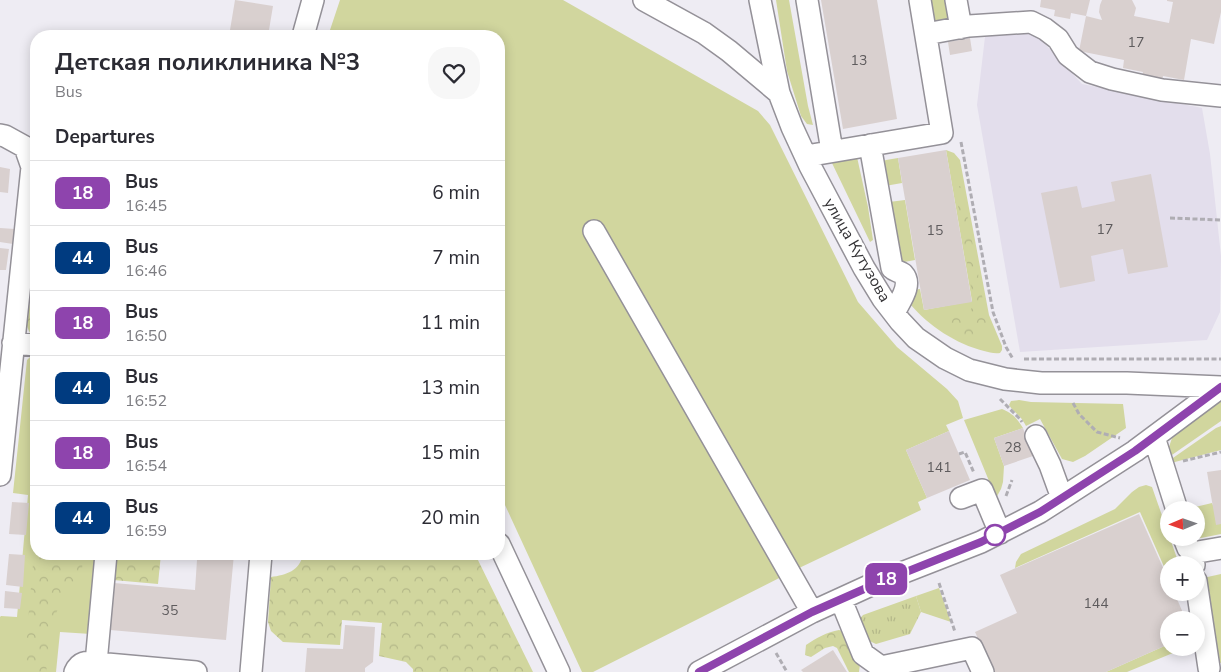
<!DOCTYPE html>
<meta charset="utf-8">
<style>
body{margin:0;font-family:"Nunito Sans",sans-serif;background:#f7f7f7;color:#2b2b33;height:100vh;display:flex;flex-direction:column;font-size:19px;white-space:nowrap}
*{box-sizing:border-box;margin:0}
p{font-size:16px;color:#7c7c81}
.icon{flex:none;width:28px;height:28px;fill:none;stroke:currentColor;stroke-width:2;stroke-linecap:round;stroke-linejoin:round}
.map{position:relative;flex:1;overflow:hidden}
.drawer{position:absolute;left:30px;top:30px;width:475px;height:530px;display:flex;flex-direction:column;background:#fff;border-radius:20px;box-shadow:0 2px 12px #0003}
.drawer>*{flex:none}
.badge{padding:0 10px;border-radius:8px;font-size:18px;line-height:32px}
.needle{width:32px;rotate:268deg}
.buttons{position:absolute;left:1160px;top:501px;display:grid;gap:10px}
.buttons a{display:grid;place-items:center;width:45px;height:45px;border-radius:50%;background:#fff;box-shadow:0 2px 12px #0003;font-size:25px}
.map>.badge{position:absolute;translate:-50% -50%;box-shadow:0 0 0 2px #fff}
h2{padding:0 25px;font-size:19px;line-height:45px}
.round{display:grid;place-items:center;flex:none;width:52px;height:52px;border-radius:20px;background:#f7f7f7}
.overview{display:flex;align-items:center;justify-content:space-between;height:85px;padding:0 25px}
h1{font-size:24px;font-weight:700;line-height:38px}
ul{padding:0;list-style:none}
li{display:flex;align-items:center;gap:15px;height:65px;padding:0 25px;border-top:1px solid #e1e1e2}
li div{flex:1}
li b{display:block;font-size:19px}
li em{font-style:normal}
li .badge{min-width:55px;font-weight:700;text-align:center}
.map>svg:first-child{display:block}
</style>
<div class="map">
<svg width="1221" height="672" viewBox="0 0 1221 672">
<defs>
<pattern id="forest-crowns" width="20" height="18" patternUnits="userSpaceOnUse" patternTransform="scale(1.25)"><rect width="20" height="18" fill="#d1d69e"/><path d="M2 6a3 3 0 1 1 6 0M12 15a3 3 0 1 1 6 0" fill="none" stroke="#b4b889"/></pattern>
<pattern id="park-tufts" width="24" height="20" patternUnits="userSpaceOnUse" patternTransform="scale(1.25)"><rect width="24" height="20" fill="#d1d69e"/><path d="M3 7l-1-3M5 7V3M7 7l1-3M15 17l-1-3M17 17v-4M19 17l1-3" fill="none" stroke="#b4b889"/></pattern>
</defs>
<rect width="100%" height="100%" fill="#eeecf3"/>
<!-- built -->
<path fill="#e3deec" d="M1032,30L1082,84L1202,108L1210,154L1221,256L1220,312L1207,340L1020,352L977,105L985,37Z"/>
<!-- grass -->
<path fill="#d1d69e" d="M340,0H563L758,111L770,125L858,302L897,347L947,389L958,401L963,418L946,425L949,431L906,450L927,498L918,502L921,510L797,569L593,672H582L499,492V36H328Z
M776,0H789L808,106L813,125L807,124L801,116L787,71Z
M929,0H952L957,24L936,27Z
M946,150L954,153L960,160L989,315L1002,346V350L1000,353C994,354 989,352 984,351C956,344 929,326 910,304L913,290L920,289L924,310L972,301Z
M857,157L868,207L873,240L870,242L831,161Z
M898,158L902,183L885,186L881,162L886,160Z
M905,200L915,260L899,263L889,202Z
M36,353V554H98L91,634L60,632L56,672H0V617L1,616L17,617L28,495L13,493L27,360L32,355Z
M1019,400L1031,402L1123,404L1126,428L1085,456L1073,462L1062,459L1040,419L1026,426C1020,414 1015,414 1009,405L1011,401Z
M1221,401V421L1169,457V447L1172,438L1177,431L1214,403Z
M1002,409C1013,414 1016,417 1023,428L994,438L1004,466L1003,482L1001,489L996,498L964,420Z
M1221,426V450L1171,463L1170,460L1216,428Z
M1146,485L1152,487L1179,564V565H1169V578L1140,512L1015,568L1016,562L1021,554L1115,509L1132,492L1139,487Z
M1212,503L1221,524V534L1201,538L1196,537V510L1189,509L1191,508Z
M1221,574V663L1216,662L1203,578Z
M939,588L951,622L921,612L916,596Z
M1169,644V648H1185L1127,672H1106Z"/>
<!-- forest -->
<path fill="url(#forest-crowns)" d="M959,186L962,187L988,328L985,336C981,337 976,339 972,340C960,341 949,334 949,321C956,313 968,314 974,306L956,194Z
M36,269V338C31,335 28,331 27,325L34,272Z
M36,530V554H83L82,571L57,611L53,624L46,672H26L24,666Z
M115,554H161L158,584L113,580Z
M303,554H475L533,672H413V669L406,662L379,656L382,623L342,620L340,645L283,642L271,631L268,622L271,577C286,575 300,571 303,554Z
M839,630L845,632L860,664L859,672H849L837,648L833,646L825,648L811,657L805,655L806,645C816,638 827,632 839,630Z"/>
<!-- park -->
<path fill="url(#park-tufts)" d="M916,596L921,612L910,634L876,644L865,639L859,620L863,615Z"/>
<!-- building -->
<path fill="#d9d0cf" d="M235,0L273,6L268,36H229Z
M821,0H877L897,119L843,129Z
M1041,0H1090L1086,16L1071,13L1070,19L1054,16L1055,10L1040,7Z
M1102,0H1132L1136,8L1134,16L1169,23L1173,2L1167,1V0H1221V12L1214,44L1191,39L1184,80L1163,76L1162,81L1142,77L1143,72L1123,68L1124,60L1079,51L1086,16L1102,20L1099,12L1100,5Z
M970,38L972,51L950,55L948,42Z
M946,150L972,302L924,310L898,158Z
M0,167L10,169L8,193L0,192Z
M1151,174L1168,267L1128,274L1123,249L1091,256L1095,281L1060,288L1041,193L1077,186L1082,208L1115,201L1111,182Z
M0,228L15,229L13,244L0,242Z
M0,248L9,249L6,270H0Z
M1023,428L1033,456L1004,466L994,438Z
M949,431L970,480L927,498L906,450Z
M1221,470V524L1216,525L1207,472Z
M12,502L29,503L26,535L9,534Z
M1139,514L1169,581V592H1174L1186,620H1169V644L1106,672H993L975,632L1017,613L1000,575Z
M9,554L25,555L23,587L6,585Z
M184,554H234L226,640L110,630L114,583L195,590L197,560L183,559Z
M5,591L22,593L20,609L4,608Z
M345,625L375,627L373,662L365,668V672H305L307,648L343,649Z
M833,650L847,672H803L801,670Z"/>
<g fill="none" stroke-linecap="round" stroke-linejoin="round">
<!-- minor casing -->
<g stroke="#949198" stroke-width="24">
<path id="minor" d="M644,0L704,33L729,51L779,93
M760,0L779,93L792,127L810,166L864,268L883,299L900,321L916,338L945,358L969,370L1005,379L1041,383H1127L1221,387
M807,0L832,151
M956,0L961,28
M926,34L969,26L1031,22L1045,29L1058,39L1068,55L1090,72L1112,79L1162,90L1221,96
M303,36L313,0
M0,135L5,136L25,147L32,167L0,475
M870,145L892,268C895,271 899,271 903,274C913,285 899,302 894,313
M806,156L942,133L920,0
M594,231L812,612
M13,343L36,345
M1036,436L1050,465L1062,498
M1154,437L1177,510
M961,498L982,490L1000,533
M1184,538L1188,548L1192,553L1194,565
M499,544L559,672
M1192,553L1221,548
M106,554L96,663L196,672
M1196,581L1209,668
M841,600L863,654L881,667L972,648L983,672
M75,672C80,661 86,662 96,663
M251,672L261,554
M699,672L812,612L871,585L981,542L1040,512L1135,451L1221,387"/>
</g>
<!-- path -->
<path stroke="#afadb3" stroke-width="3" stroke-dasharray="5 2.5" stroke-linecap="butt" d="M961,142L993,312L1006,347L1013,359
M1170,218L1221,220
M1024,359H1221
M1000,399L1020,419L1022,422
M1073,403L1079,414L1097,432L1120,438
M959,454L965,452L974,473
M1183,461L1221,452
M1006,496L1012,480
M939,583L955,632
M776,653L787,672"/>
<!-- minor -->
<use href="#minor" stroke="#fff" stroke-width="21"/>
</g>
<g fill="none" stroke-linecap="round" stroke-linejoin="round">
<!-- line casing -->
<g stroke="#fff" stroke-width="11">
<path id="line" d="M699,672L812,612L871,586L981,542L1040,512L1135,451L1221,387"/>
</g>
<!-- line -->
<use href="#line" stroke="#8e44ad" stroke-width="8"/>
</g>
<!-- markers -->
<circle fill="#fff" stroke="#8e44ad" stroke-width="2.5" cx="995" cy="535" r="10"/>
<g text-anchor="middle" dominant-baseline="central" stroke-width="5" stroke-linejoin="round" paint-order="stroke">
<!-- number labels -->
<g font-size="14" fill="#5e5b5d">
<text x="1136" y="42">17</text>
<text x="859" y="60">13</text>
<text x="1105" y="229">17</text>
<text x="935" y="230">15</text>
<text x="1013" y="447">28</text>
<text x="939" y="467">141</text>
<text x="1096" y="603">144</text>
<text x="170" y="610">35</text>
</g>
<!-- street labels -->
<g font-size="16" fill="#353437" stroke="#fff">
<text transform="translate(857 250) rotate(60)">улица Кутузова</text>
</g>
</g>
</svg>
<div class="buttons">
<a><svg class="needle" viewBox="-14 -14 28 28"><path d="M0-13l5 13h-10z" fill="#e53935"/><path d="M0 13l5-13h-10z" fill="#7c7c81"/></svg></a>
<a>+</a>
<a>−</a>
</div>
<b class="badge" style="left:886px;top:579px;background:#8e44ad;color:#fff">18</b>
<section class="drawer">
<div class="overview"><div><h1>Детская поликлиника №3</h1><p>Bus</p></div><a class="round"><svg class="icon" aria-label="heart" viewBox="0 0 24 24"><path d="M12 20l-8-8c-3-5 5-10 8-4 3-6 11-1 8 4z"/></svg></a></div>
<h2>Departures</h2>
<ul>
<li><span class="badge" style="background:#8e44ad;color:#fff">18</span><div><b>Bus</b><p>16:45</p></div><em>6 min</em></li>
<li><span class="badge" style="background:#003b80;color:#fff">44</span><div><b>Bus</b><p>16:46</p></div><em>7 min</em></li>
<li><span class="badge" style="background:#8e44ad;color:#fff">18</span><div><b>Bus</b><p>16:50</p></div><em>11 min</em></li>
<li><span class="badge" style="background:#003b80;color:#fff">44</span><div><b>Bus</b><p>16:52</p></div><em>13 min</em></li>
<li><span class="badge" style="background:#8e44ad;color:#fff">18</span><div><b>Bus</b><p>16:54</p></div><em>15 min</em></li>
<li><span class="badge" style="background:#003b80;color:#fff">44</span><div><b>Bus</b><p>16:59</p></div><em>20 min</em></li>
</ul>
</section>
</div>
